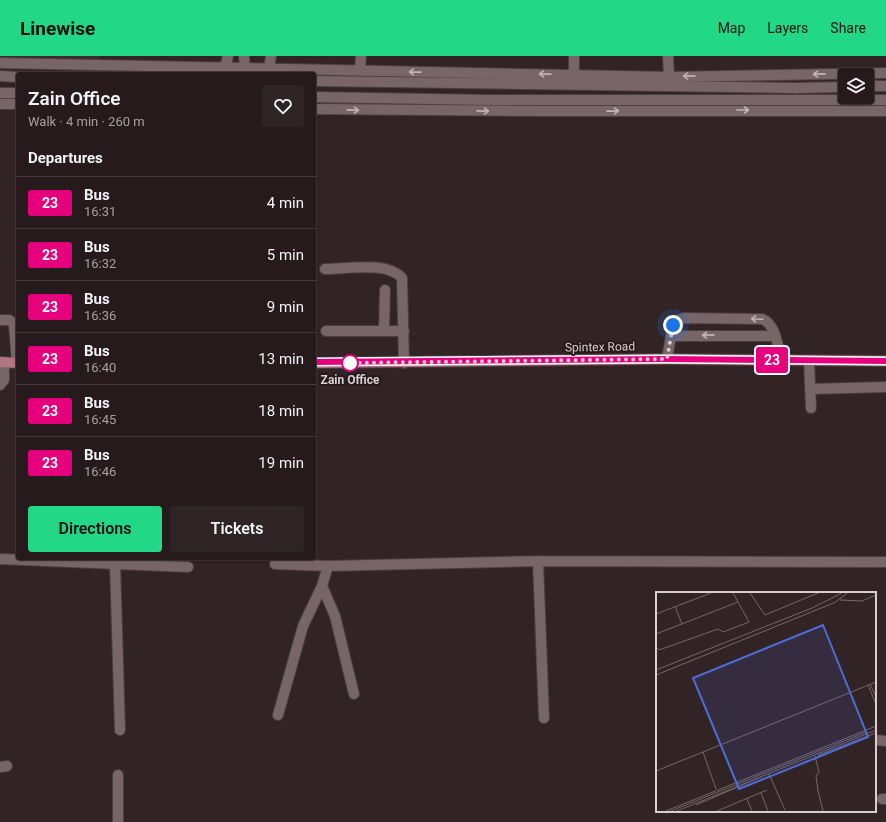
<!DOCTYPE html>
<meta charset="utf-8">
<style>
body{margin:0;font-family:Roboto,sans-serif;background:#2e2325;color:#f1f3f6;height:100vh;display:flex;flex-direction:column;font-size:15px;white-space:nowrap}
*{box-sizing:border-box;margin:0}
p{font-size:13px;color:#a4a1a3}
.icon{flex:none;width:22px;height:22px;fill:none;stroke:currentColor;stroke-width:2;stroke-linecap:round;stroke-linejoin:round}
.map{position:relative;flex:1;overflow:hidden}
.sheet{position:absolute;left:16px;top:16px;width:300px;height:488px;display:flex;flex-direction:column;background:#261a1c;border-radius:4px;box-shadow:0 1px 3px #0004,0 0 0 1px #42383b}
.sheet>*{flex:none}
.badge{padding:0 8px;border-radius:3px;font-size:14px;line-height:26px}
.controls{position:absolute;left:838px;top:12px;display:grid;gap:8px}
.controls a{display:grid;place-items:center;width:36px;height:36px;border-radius:4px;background:#261a1c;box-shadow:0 1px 3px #0004,0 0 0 1px #42383b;font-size:20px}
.you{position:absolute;width:20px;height:20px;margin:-10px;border:3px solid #fff;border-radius:50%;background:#1a73e8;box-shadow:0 0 0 6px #1a73e833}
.map>.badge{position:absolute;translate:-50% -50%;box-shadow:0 0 0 2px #fff}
h2{padding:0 12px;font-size:15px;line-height:36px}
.round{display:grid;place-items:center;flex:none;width:42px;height:42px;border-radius:4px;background:#2e2325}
.summary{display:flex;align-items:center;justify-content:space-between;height:68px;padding:0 12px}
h1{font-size:19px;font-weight:600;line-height:30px}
.cta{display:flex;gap:8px;margin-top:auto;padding:8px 12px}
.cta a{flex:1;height:46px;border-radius:4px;background:#22d887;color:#111;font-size:16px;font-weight:600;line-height:46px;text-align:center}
.cta a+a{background:#2e2325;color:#f1f3f6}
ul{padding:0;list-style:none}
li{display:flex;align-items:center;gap:12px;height:52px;padding:0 12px;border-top:1px solid #42383b}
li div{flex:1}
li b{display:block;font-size:15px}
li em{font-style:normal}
li .badge{min-width:44px;font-weight:700;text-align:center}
header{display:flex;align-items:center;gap:24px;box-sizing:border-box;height:56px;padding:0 20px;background:#22d887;color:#111}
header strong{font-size:19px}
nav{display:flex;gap:22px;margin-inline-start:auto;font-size:14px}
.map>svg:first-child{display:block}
</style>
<header>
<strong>Linewise</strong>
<nav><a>Map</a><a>Layers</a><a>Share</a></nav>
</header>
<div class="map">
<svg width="886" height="766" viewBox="0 0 886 766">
<rect width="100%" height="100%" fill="#322325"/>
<!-- built -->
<path fill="#40292d" d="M0,0H100V5L0,2Z"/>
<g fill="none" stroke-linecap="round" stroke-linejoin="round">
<!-- minor casing -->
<g stroke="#4c3f41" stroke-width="12">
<path id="minor" d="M244,0L245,12
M668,0L669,21
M0,7L669,21L886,17
M225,12L228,0
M269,12L271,0
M360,15L361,0
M574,19V0
M0,20L18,21
M314,25L796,32L845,31
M867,30H886
M0,37H18
M314,41L490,44H886
M0,48H18
M314,53L536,55H886
M325,213C347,213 387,205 402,222L404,307
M0,264H9L14,268L17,307
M326,275H404
M384,275L385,234
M671,280H775
M667,303L673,269L676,265L684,262L762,263C776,268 778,291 781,304
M809,305L811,352
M0,329L4,324V306
M810,333L886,331
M0,503L188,511
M538,505L544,662
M115,507L120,674
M275,508L328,510L538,505L886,506
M322,530L335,560L354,638
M278,659L303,570L322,530L328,510
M875,684L886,685
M0,711L7,710
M118,719V766
M882,743H886"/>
</g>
<!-- major casing -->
<g stroke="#4c3f41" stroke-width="12">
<path id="major" d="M0,306L18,307
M314,307L667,303L886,305"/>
</g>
<!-- minor -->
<use href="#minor" stroke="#786568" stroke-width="10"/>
<!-- major -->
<use href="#major" stroke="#b37582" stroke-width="10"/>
</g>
<!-- one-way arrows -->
<defs><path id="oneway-shaft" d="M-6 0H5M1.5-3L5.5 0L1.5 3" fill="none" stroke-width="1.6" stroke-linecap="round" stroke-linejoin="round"/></defs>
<g stroke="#c1b4b6">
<use href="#oneway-shaft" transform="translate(415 16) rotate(-179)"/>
<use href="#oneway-shaft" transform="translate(545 18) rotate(-179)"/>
<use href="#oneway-shaft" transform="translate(819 18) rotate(179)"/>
<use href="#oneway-shaft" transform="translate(689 20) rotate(179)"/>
<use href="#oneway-shaft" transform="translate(353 54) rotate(1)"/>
<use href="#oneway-shaft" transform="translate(743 54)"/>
<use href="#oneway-shaft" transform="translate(483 55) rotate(1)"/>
<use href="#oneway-shaft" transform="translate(613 55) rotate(-1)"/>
<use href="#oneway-shaft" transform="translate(757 263) rotate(-177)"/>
<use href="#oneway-shaft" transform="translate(708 279) rotate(179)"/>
</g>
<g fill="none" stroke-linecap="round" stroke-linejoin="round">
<!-- line casing -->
<g stroke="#fff" stroke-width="9">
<path id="line" d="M314,306L667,303L886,305"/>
</g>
<!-- line -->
<use href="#line" stroke="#e6007e" stroke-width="6"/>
<!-- walk -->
<path stroke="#d9cfd0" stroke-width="4" stroke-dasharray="0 7.2" d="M350,307H344L667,303L673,269"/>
</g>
<!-- markers -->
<circle fill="#fff" stroke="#e6007e" stroke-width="2" cx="350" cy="307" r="8"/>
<g text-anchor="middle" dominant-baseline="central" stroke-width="4" stroke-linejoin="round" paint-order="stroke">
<!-- street labels -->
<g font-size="12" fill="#d9cfd0" stroke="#28191c">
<text transform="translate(600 291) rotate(-1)">Spintex Road</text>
</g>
<!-- stop labels -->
<g font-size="12" font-weight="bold" fill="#d9cfd0" stroke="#28191c">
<text x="350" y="324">Zain Office</text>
</g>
</g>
<!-- overview -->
<g transform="translate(656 536)">
<rect width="220" height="220" fill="#322325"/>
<path fill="none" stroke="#756869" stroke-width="1" d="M94,1L109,23L162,1M184,8L206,9L220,3M19,14L26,32M0,22L55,1M0,42L82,10M0,55L3,58L62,37L67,40L93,30L77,1M0,78L156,16L186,1M0,83L180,10L191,1M214,92L220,105M212,93L220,112M47,160L60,197M162,163L220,141M159,164L163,180L160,184L162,199L167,219M0,179L220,90M113,182L129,218M105,201L112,219M91,207L96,219M40,213L105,185M10,219L220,134M15,219L210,140M21,219L220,138M61,219L111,198"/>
<path fill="#4c6ed6" fill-opacity="0.15" stroke="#4c6ed6" stroke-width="2" d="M167,33L212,145L83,197L37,86Z"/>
<rect width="220" height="220" fill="none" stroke="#d9cfd0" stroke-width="2"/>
</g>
</svg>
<div class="controls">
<a><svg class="icon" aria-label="layers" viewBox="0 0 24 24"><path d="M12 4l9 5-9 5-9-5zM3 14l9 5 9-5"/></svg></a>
</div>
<div class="you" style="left:673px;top:269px"></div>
<b class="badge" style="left:772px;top:304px;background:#e6007e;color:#fff">23</b>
<section class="sheet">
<div class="summary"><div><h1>Zain Office</h1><p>Walk · 4 min · 260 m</p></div><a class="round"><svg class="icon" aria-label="heart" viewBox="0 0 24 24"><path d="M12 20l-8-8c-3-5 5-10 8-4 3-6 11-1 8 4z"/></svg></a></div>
<h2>Departures</h2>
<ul>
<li><span class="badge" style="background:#e6007e;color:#fff">23</span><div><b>Bus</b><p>16:31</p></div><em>4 min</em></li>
<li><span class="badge" style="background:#e6007e;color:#fff">23</span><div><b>Bus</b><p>16:32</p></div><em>5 min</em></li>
<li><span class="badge" style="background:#e6007e;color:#fff">23</span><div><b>Bus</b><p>16:36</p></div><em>9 min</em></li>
<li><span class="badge" style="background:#e6007e;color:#fff">23</span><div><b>Bus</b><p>16:40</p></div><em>13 min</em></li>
<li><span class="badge" style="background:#e6007e;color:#fff">23</span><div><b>Bus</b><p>16:45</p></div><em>18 min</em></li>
<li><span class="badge" style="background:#e6007e;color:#fff">23</span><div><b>Bus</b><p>16:46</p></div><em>19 min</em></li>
</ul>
<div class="cta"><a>Directions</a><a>Tickets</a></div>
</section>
</div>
